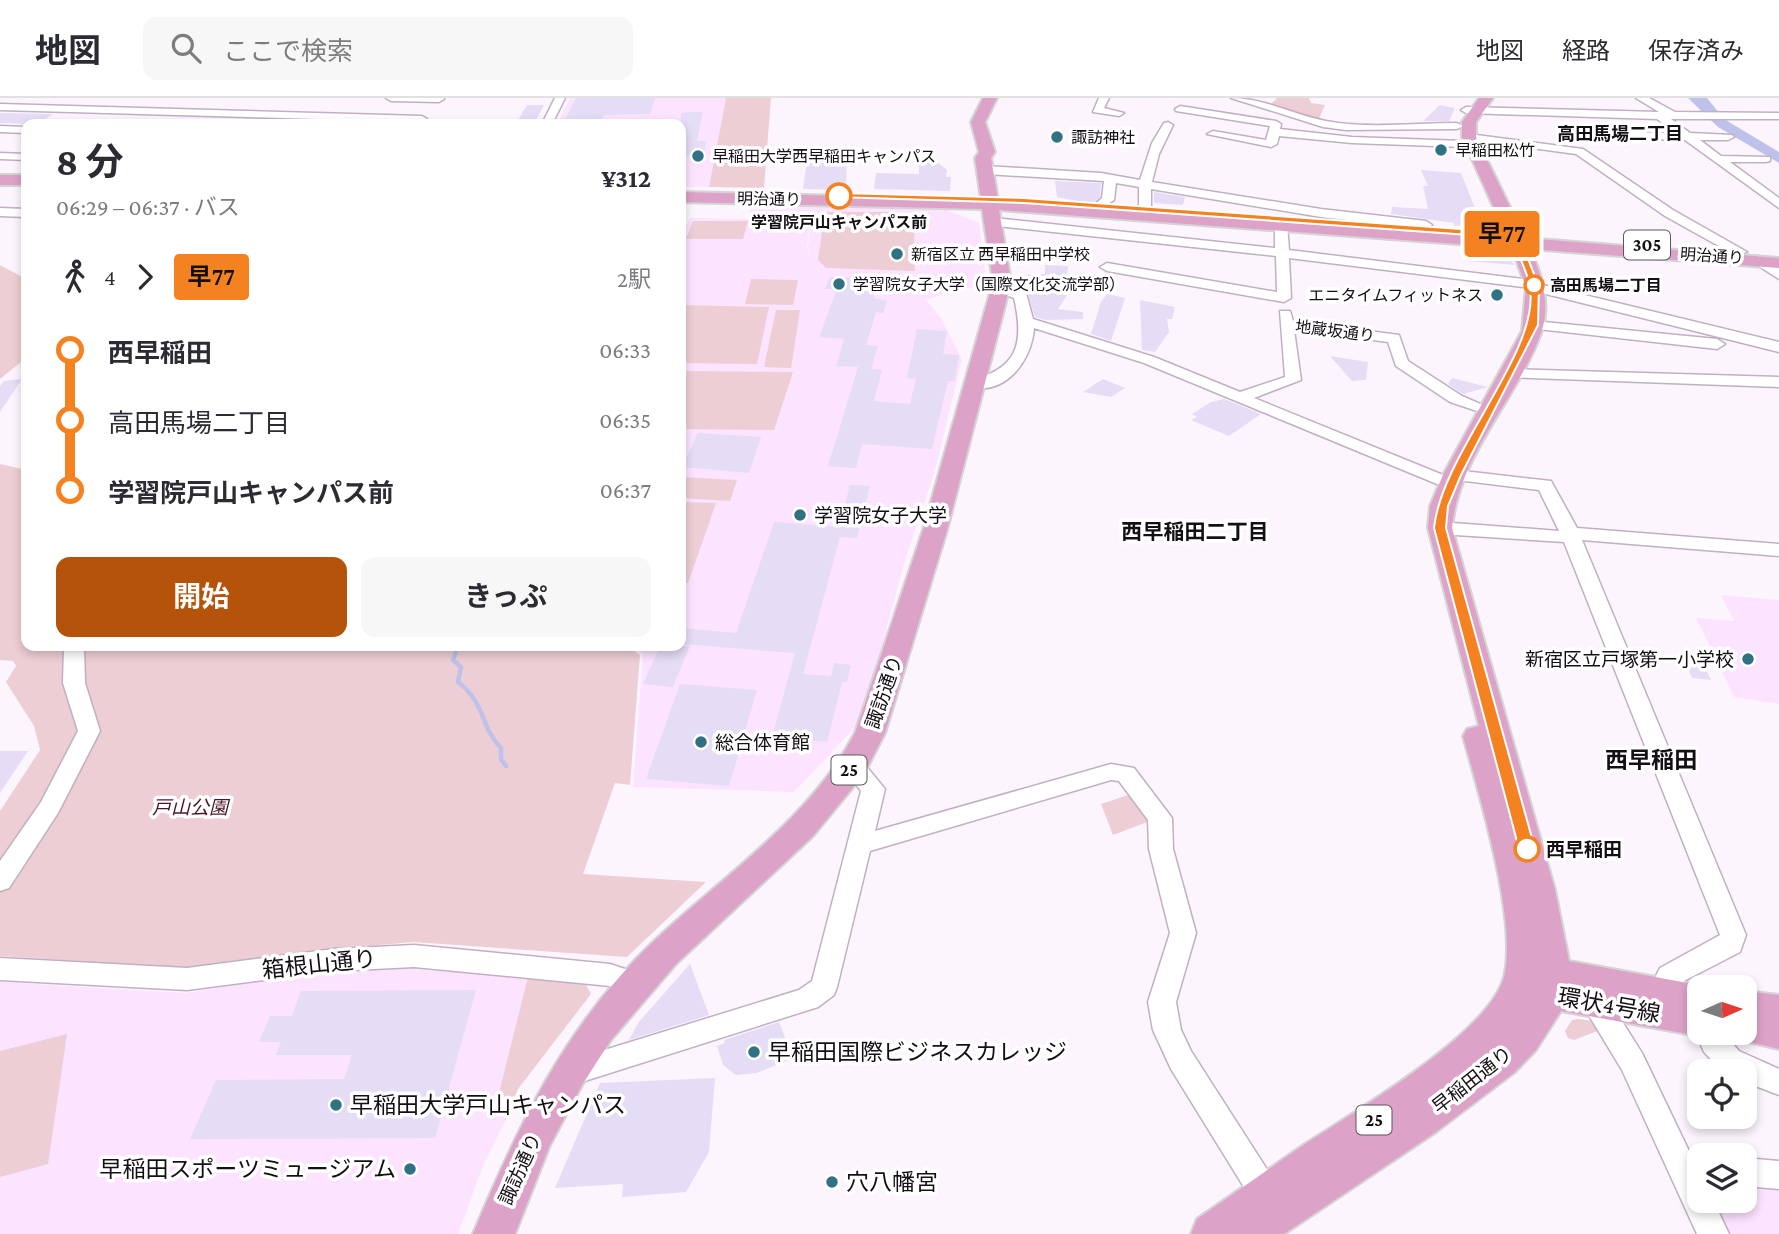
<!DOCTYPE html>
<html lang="ja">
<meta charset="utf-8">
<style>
body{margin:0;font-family:"Crimson Pro","Noto Sans JP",serif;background:#f7f7f7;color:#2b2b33;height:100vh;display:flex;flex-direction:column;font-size:26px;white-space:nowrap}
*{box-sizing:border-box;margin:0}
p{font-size:23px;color:#7c7c81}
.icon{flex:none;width:38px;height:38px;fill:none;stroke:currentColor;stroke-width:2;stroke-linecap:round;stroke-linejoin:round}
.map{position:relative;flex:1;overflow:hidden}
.panel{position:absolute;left:21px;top:21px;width:665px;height:532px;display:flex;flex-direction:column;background:#fff;border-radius:14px;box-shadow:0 4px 10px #0003}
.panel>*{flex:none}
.badge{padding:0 14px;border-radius:5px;font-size:24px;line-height:46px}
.needle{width:46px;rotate:87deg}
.controls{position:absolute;left:1687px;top:877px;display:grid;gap:14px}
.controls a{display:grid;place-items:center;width:70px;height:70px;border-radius:14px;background:#fff;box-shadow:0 4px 10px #0003;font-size:35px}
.map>.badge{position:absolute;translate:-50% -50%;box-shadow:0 0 0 4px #fff}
.legs{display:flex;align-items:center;gap:10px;height:77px;padding:0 35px;font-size:23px}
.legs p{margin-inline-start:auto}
.head{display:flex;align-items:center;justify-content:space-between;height:119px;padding:0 35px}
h1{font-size:38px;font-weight:700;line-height:52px}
.button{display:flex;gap:14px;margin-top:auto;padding:14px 35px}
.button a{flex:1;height:80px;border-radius:14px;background:#b45309;color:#fff;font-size:28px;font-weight:700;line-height:80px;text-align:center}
.button a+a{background:#f7f7f7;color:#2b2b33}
ul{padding:0 35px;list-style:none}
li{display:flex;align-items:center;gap:24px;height:70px;font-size:26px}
li i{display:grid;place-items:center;width:10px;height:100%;margin:0 9px;background:currentColor}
li i::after{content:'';width:18px;height:18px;margin:-9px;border:5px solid;border-radius:50%;background:#fff}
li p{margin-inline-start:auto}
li:first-child i{background:linear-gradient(#0000 50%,currentColor 0)}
li:last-child i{background:linear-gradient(currentColor 50%,#0000 0)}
header{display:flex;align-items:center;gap:42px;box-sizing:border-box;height:98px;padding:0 35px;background:#fff;border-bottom:2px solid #e1e1e2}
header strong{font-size:33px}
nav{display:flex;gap:38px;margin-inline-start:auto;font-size:24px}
.search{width:490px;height:63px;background:#f7f7f7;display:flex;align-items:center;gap:18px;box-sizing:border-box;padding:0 24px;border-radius:14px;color:#7c7c81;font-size:26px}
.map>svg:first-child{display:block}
</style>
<header>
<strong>地図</strong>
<div class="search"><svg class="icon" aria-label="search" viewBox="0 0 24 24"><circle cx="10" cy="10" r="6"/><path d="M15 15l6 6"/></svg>ここで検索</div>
<nav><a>地図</a><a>経路</a><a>保存済み</a></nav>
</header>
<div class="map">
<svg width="1779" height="1136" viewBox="0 0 1779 1136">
<rect width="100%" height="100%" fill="#fdf5fe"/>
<!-- built -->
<path fill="#fce3ff" d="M570,0H726L709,89H681V26H557Z
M752,106L812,107L807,149L810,162L808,149L813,107L940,109L979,125L986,182L984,190H950L949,194L926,202L941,220L962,261L936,369L904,466L862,622L794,694L633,689L643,556L632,548H681V139L690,120L748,121Z
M1721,497L1779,502V606L1734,599L1696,520L1734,523Z
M381,869L528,879L501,991L505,1023L483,1068L458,1136H0V884L185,895L333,872Z
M1745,1087L1779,1088V1136H1721L1705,1103L1745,1102Z"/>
<!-- green -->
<path fill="#edced4" d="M726,0H771L764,90L709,89Z
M1277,0H1309L1311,5L1325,7L1318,23L1270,7Z
M825,114H897L903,117L904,126L914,130L915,173L826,170L818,162Z
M693,123H748L743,141H686Z
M0,167L26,181V260L0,281Z
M751,181L798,182L793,207L745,206Z
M681,207L769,209L757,266L681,265Z
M776,212H800L791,270L764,269Z
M681,273L793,274L774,332L681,331Z
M0,366L26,372V548H628L640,557L630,687L615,685L583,776L706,784L627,859L413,844L336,851L196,871L0,858V713L40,652L34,628L6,584L16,568L13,563L0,562Z
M681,379L737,382L730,403L681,400Z
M681,404L716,405L688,485H681Z
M1137,694L1158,720L1113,737L1101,706Z
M528,879L585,885L591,896L518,991L505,1023L500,991Z
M1578,921L1594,923L1600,932L1574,942L1568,940L1565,933L1572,922Z
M67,936L48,1066L0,1079V953Z"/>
<!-- water -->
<path fill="#bec2ea" d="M1688,0H1707L1724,21L1779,54V65L1718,29Z"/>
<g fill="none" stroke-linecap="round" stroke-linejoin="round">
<!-- stream -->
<path stroke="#bec2ea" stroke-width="4.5" d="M458,548L453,562L461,569L458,584C485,604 481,630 501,650V661L506,668"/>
</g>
<!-- building -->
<path fill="#e5dcf5" d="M576,0H655L650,16L604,17L600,26H563Z
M527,7H544L534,26H516Z
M1440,7L1455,10L1449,23H1423Z
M694,14H703L697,43H706L704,58L681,59V15Z
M0,15L53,16L38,26H26L0,25Z
M807,63H847L846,92L803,91Z
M919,63H936L947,72L946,79H951L950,93L874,91L876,75L919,76Z
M1421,72L1461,75L1475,110L1468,109L1476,125L1455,128L1454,125L1391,116L1392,109L1428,111L1423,88H1428Z
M1055,83L1101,85L1100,99L1092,106L1057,99Z
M1154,94L1185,99L1183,107L1154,105Z
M1462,149L1499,152L1515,167L1467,163Z
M1045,167L1068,168L1066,187L1073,188L1058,211L1083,214V221L1046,222L1035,219L1022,177L1045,176Z
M830,179L878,181L873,200L887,203L883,215L876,214L866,247L878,248L871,271L882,272L874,303L910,306L916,281L907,280L917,231L947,233L943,256L959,257L955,283H948L932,351L862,346L856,370L828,368L858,269L836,268L844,241L819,239L837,191H825Z
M1107,196L1125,200L1111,243L1091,236L1101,204Z
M1140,202L1175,209L1172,221H1167L1169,234L1155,254L1142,252Z
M1330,258L1368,264L1366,282L1352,283Z
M1452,280L1488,289L1463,296L1448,286Z
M22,281L0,314V288L4,283Z
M1103,281L1125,290L1111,299L1083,294Z
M1224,301L1261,316L1229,338L1191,322L1197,319L1192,316L1211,304Z
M698,335L761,339L749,375L682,369Z
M850,387L870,388L857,440L840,439L803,576L831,578L834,565L851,567L847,584H842L827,644L772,639L795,555L681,546V530L736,535L774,424L839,429Z
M660,548H690L673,589L643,586Z
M1685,564L1703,566L1711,582L1692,580Z
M680,586L757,592L729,688L646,681Z
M0,653H28L0,695Z
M690,866L709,917L629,942L638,925Z
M476,892L435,1040L190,1041L216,982L344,981L352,957H276L281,944H259L270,918H292L301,893Z
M779,924L793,960L757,975L736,977L723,967L717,948L725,945L724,942Z
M715,980L709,1054L686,1094L622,1099L623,1086L555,1090L600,985Z"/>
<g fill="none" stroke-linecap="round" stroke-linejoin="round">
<!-- minor casing -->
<g stroke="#c1afc3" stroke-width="3">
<path id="minor" d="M386,0H444V1L439,4L391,3Z
M555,0H565L552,26H542Z
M1099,0H1109L1104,10L1124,15L1119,18L1093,14Z
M1231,0C1264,0 1294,17 1326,23C1368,31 1414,25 1457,25L1463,28L1457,31L1346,32L1323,29Z
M1636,0H1649L1675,14L1779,15V21H1671L1690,35L1732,37L1734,39L1728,42H1700L1721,58L1770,59V63L1766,64H1730L1779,100V110L1685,42L1613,40L1607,37L1613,34L1676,35L1657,21L1466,15L1461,12L1466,9L1659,14Z
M0,6L422,18L427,21L422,24L0,12Z
M1180,8L1276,23L1281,26L1280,31L1352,39L1463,43L1469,46L1463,49L1352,45L1279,38L1277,46L1271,49L1207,36L1213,33L1266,42L1270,28L1176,13L1175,11Z
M1168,24L1173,27L1159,56L1152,84L1321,111L1426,123L1432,127L1426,131L1321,119L1151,91V111L1145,115L1139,111V89L1116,85L1114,102L1100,111L1094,107L1102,100L1104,83L986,76L980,72L986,68L1101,75L1140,82L1152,45L1164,25Z
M0,28L26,29V35L0,34Z
M1469,36L1583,51L1673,112L1747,154L1735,157L1665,118L1576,56L1465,41L1463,39Z
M0,55L26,56V62L0,61Z
M0,110L26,111V119L0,118Z
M994,120L1275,150V126L1281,122L1287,126L1289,152L1523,181L1530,185L1523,189L1289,160L1291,200L1284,204L1107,173L1100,169L1107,165L1277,194L1276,158L989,127L988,124Z
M1759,158L1779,170V181L1754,165L1752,162Z
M1535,185L1779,244V254L1530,192L1528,189Z
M1001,186L1026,195L1033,221L1154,259L1240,294L1285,279L1280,213H1290L1293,223L1399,237L1408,263L1462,298L1485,308L1477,313L1450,304L1396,268L1388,244L1294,232L1301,282L1254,300L1443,377L1446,381L1443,385L1437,386L1144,265L1034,230C1032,262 1006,298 969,289V283C1017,271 1025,247 1014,200L996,193V187Z
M1534,223L1717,241L1725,246L1717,251L1529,230V224Z
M1509,271L1779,279V289L1503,279V273Z
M1455,372L1551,383L1577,430L1779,446V458L1582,442L1746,837L1740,854L1684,883L1688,897L1684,905L1674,908L1664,905L1656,878L1660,870L1720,837L1564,444L1440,436L1431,430L1440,424L1559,433L1539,392L1449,381L1446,377Z
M64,548H84L85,585L100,633L58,715L9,790L0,793V763L41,704L78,633L63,585Z
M853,660L861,662L885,691L875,733L1111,666L1134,670L1172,720L1173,751L1196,835L1176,904L1181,932L1191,953L1277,1087L1281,1097L1277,1107L1266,1112L1255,1107L1171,971L1153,932L1148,904L1170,835L1149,751L1148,722L1119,683L1111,682L870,753L837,889L834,897L818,909L569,988L559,984L555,975L559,966L799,892L812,883L861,693L842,668L845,662Z
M414,847L610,866L646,878L649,886L646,894L636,897L610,888L414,869L334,873L187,892L0,882V860L187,870L334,851Z
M1596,894L1606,898L1642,955L1699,1074V1102H1713L1729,1136H1697L1622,972L1582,906L1586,898Z
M1699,925V934H1723L1739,953L1779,971V997L1745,984V973L1719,970L1704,954L1695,934Z
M1745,1060L1779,1063V1091L1745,1088Z"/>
</g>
<!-- major casing -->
<g stroke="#d5d4d5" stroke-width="4">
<path id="major" d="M983,0H997L985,24L995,54L991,60L998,102L1507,139L1462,39V24L1479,0H1493L1476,24V39L1525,140L1779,160V170L1530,151C1542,176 1551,208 1541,235C1517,301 1458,358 1452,430L1555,792L1569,863L1709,889H1699V934H1708L1699,938L1561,913L1536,952L1515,974L1436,1034L1284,1136H1191L1197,1121C1232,1097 1267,1072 1302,1048C1352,1015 1489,936 1504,879C1518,823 1479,696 1463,638L1467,631L1479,628L1428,430L1430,408L1443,377L1522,233L1526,189L1512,150L999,112L1011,184L947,432L885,635L864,676L813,738L676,866L611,942L582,987L550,1047L515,1136H473C519,1026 565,928 653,844C723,778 809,722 855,635L923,432L993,184L982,111L681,104V94L981,101L975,60L979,54L971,24Z
M0,77H26V87H0Z
M1745,893L1779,897V951L1732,940L1729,934H1745Z"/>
</g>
<!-- minor -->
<use href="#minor" fill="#fff" fill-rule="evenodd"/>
<!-- major -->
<use href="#major" fill="#dda2c8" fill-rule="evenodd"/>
</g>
<!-- line-1 -->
<path fill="#f58220" stroke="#fff" stroke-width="2" d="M839,95L1024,100L1518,135L1539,189L1538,227L1461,377L1448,408L1446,430L1535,751L1532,755H1521L1519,751L1434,430C1442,354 1540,255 1530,190C1528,173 1517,155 1511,140L1024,105L836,99Z"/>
<!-- markers -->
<g fill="#307284" stroke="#fff" stroke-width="2.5">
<circle cx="1057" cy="39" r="7"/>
<circle cx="1441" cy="52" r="7"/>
<circle cx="698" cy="58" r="7"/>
<circle cx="897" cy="156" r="7"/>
<circle cx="839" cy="186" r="7"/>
<circle cx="1497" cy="197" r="7"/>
<circle cx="800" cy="417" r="7"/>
<circle cx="1748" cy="561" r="7"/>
<circle cx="701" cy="644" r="7"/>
<circle cx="754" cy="954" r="7"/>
<circle cx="336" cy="1007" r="7"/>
<circle cx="410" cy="1071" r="7"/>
<circle cx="832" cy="1084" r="7"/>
</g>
<g fill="#fff" stroke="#f58220" stroke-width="3.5">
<circle cx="839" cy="98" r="12"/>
<circle cx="1534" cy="187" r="9"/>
<circle cx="1527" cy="751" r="12"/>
</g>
<g text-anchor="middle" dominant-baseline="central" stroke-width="7" stroke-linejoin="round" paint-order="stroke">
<!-- far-poi labels -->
<g font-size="16" fill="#140e15" stroke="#fff" text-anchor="start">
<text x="1071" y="39">諏訪神社</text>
<text x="1455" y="52">早稲田松竹</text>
<text x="712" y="58">早稲田大学西早稲田キャンパス</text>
<text x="911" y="156">新宿区立 西早稲田中学校</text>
<text x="853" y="186">学習院女子大学（国際文化交流学部）</text>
<text x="1483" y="197" text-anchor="end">エニタイムフィットネス</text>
</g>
<!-- far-street labels -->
<g font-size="16" fill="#140e15" stroke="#fff">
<text transform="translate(769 101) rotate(1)">明治通り</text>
<text transform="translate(1712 158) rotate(4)">明治通り</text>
<text transform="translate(1335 233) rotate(7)">地蔵坂通り</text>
</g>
<!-- far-stop labels -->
<g font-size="16" font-weight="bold" fill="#140e15" stroke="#fff">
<text x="839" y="124">学習院戸山キャンパス前</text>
<text x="1550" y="187" text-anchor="start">高田馬場二丁目</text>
</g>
<!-- far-neighbourhood labels -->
<g font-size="18" font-weight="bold" fill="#140e15" stroke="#fff">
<text x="1620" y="36">高田馬場二丁目</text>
</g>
<!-- shield labels -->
<g fill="#fff" stroke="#5a565b" stroke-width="2">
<rect x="1624" y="132.5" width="46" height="29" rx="5"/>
<rect x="831.5" y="657.5" width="35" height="29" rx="5"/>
<rect x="1356.5" y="1007.5" width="35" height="29" rx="5"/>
</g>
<g font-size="18" font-weight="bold" fill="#140e15">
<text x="1647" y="147">305</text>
<text x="849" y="672">25</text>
<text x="1374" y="1022">25</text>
</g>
<!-- poi labels -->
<g font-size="19" fill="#140e15" stroke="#fff" text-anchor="start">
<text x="814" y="417">学習院女子大学</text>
<text x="1734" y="561" text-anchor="end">新宿区立戸塚第一小学校</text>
<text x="715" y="644">総合体育館</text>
</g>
<!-- street labels -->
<g font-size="19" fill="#140e15" stroke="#fff">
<text transform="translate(884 594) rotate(-71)">諏訪通り</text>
<text transform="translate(1472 982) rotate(-38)">早稲田通り</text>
<text transform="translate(520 1071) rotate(-66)">諏訪通り</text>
</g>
<!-- park labels -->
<g font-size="19" font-style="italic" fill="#4c1426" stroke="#fff">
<text x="190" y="709">戸山公園</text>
</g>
<!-- stop labels -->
<g font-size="19" font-weight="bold" fill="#140e15" stroke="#fff" text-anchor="start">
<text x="1546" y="751">西早稲田</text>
</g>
<!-- neighbourhood labels -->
<g font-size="21" font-weight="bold" fill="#140e15" stroke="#fff">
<text x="1195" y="434">西早稲田二丁目</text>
</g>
<!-- quarter labels -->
<g font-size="23" font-weight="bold" fill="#140e15" stroke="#fff">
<text x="1651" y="662">西早稲田</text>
</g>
<!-- near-street labels -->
<g font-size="23" fill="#140e15" stroke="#fff">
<text transform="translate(319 866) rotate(-6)">箱根山通り</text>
<text transform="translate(1609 907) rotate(10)">環状4号線</text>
</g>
<!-- near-poi labels -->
<g font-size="23" fill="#140e15" stroke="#fff" text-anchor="start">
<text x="768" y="954">早稲田国際ビジネスカレッジ</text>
<text x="350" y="1007">早稲田大学戸山キャンパス</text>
<text x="396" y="1071" text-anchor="end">早稲田スポーツミュージアム</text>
<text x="846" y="1084">穴八幡宮</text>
</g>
</g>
</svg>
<div class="controls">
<a><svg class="needle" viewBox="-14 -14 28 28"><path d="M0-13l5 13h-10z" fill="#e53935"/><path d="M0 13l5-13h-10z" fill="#7c7c81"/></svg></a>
<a><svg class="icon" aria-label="locate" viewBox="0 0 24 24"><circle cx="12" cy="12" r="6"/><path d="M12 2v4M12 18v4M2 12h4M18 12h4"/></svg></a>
<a><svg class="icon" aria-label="layers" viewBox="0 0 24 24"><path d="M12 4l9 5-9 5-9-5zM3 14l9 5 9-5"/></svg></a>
</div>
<b class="badge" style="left:1502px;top:136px;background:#f58220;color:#111">早77</b>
<section class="panel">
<div class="head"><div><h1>8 分</h1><p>06:29 – 06:37 · バス</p></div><b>¥312</b></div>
<div class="legs"><svg class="icon" aria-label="walk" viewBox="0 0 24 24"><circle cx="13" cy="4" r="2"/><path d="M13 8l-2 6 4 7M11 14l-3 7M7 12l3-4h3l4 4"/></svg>4<svg class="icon" aria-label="forward" viewBox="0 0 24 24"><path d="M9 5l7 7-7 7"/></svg><b class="badge" style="background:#f58220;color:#111">早77</b><p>2駅</p></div>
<ul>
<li><i style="color:#f58220"></i><b>西早稲田</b><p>06:33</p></li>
<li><i style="color:#f58220"></i><span>高田馬場二丁目</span><p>06:35</p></li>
<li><i style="color:#f58220"></i><b>学習院戸山キャンパス前</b><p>06:37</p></li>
</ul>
<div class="button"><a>開始</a><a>きっぷ</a></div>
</section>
</div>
